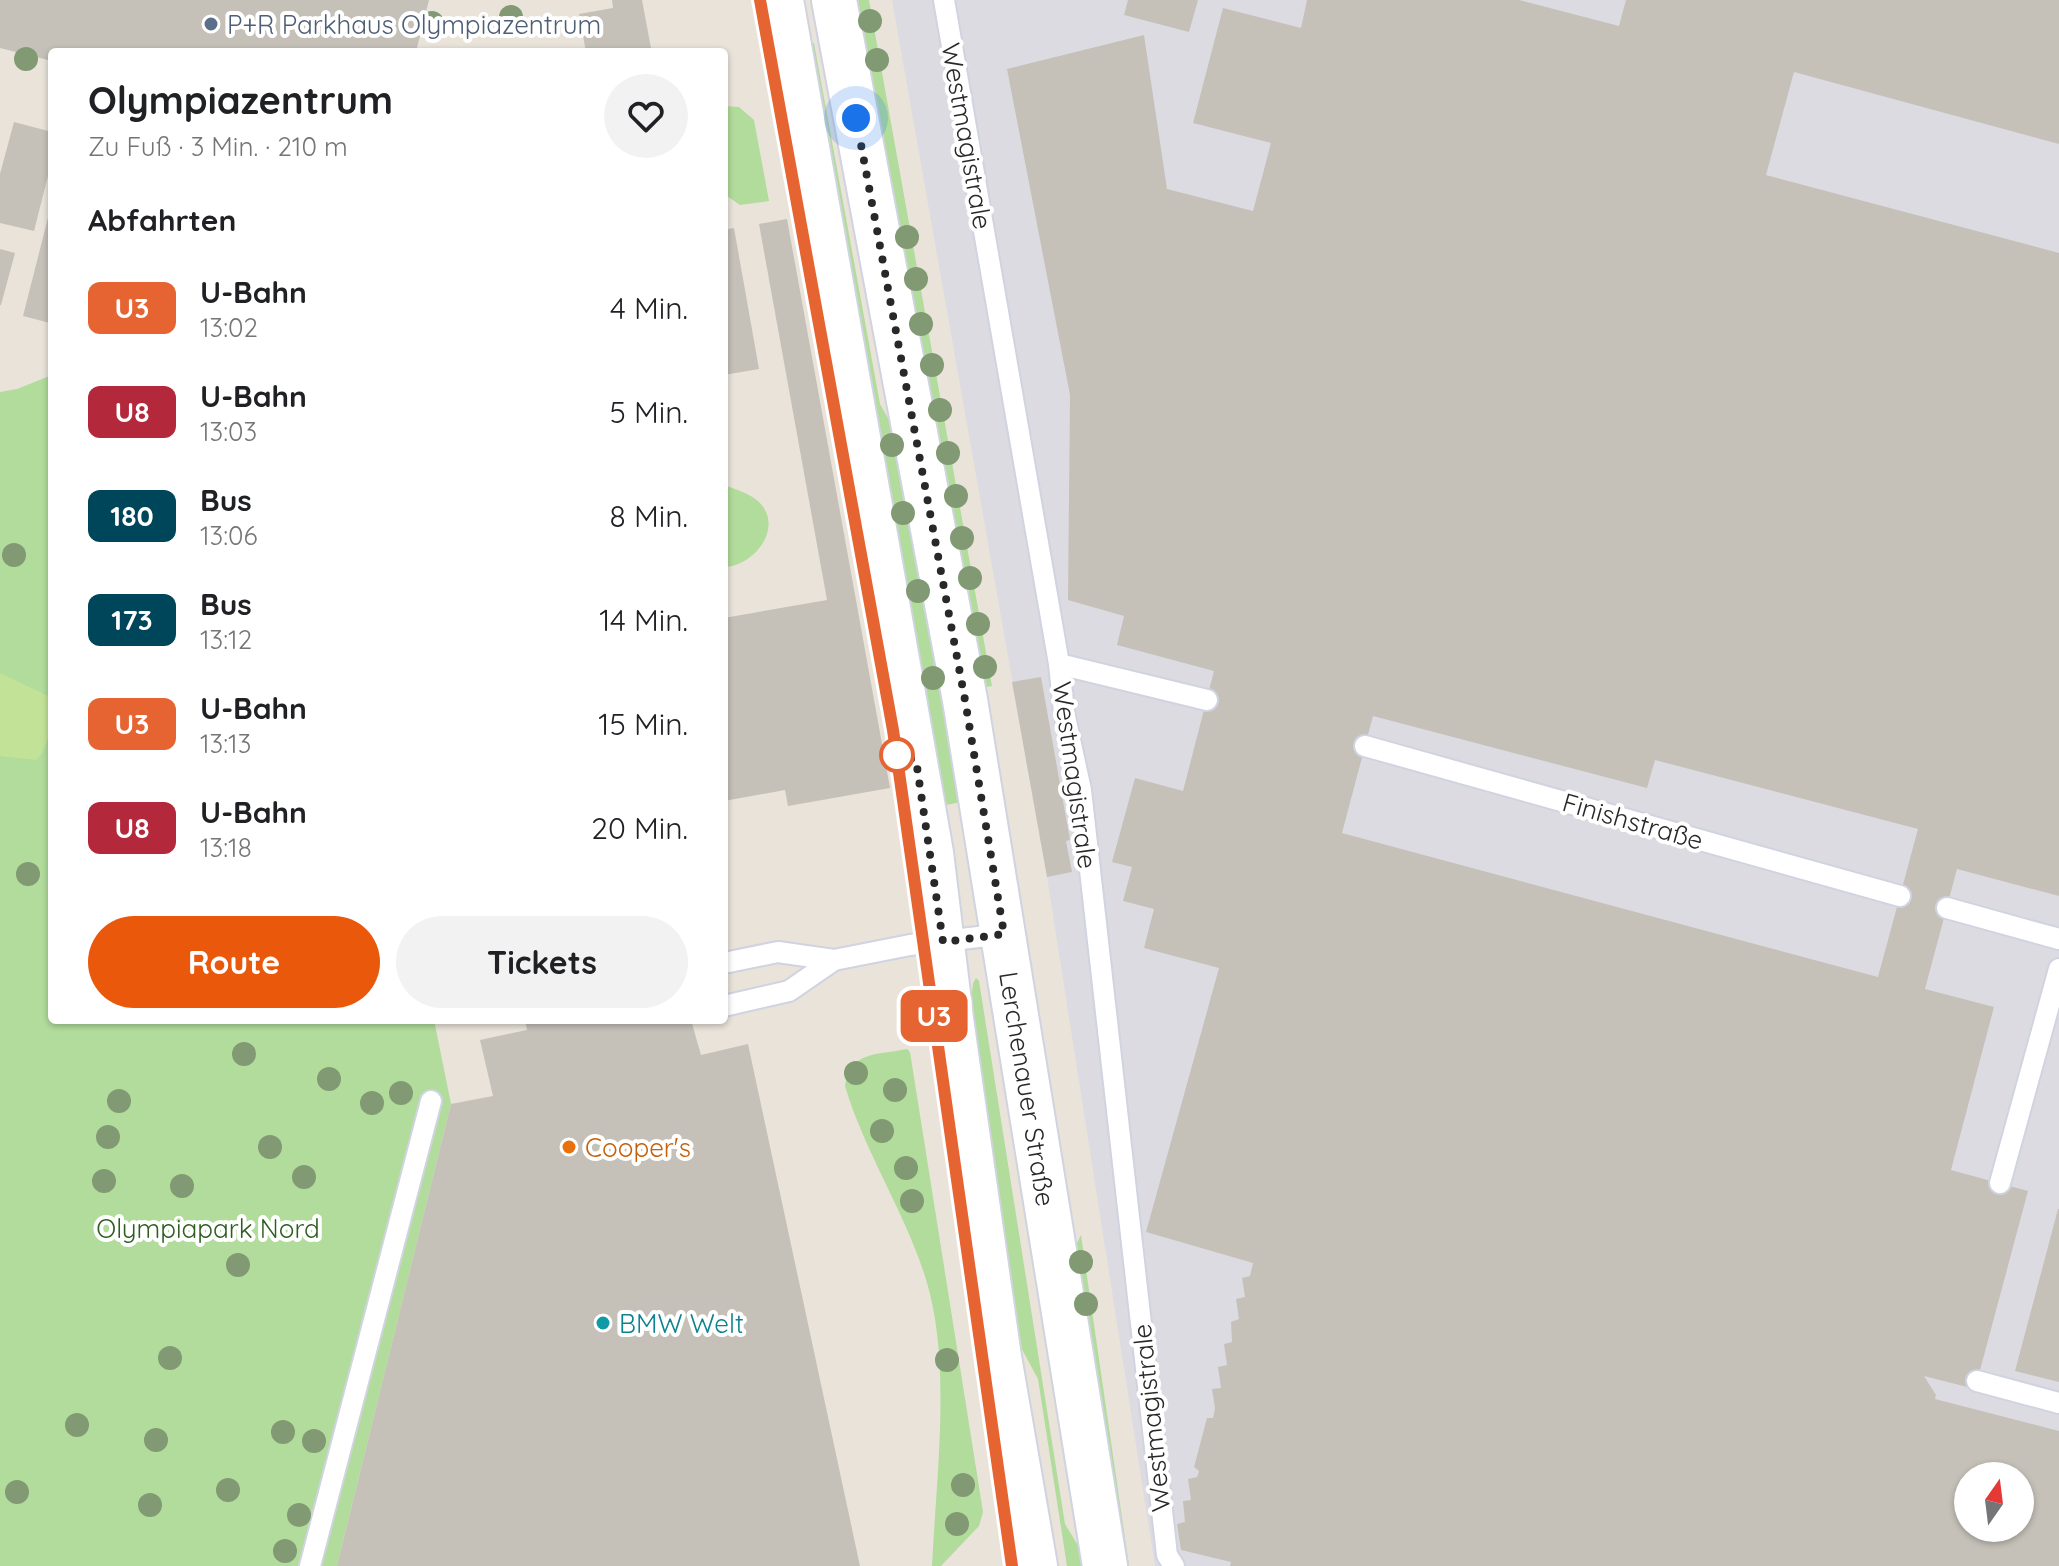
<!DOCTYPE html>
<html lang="de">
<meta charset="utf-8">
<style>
body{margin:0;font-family:Quicksand,sans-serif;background:#f2f2f2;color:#202124;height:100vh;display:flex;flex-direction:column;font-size:30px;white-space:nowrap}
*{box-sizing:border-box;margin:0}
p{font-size:26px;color:#757577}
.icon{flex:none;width:44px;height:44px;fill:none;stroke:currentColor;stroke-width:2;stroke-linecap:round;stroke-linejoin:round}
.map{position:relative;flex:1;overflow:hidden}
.drawer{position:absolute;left:48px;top:48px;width:680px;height:976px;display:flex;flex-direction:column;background:#fff;border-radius:8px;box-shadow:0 2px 6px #0004}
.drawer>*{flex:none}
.badge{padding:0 16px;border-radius:12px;font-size:28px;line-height:52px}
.needle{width:52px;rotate:14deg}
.tools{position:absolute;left:1954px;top:1462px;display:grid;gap:16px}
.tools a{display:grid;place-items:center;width:80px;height:80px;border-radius:50%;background:#fff;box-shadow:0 2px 6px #0004;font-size:40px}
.you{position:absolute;width:40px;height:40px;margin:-20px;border:6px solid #fff;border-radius:50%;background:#1a73e8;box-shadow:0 0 0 12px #1a73e833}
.map>.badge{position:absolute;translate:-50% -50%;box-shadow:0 0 0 4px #fff}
h2{padding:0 40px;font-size:30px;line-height:72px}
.round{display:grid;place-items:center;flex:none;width:84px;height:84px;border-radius:42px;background:#f2f2f2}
.headline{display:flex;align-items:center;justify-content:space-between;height:136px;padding:0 40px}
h1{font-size:38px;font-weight:700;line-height:60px}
.button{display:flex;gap:16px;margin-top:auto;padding:16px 40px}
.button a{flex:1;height:92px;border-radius:48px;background:#ea580c;color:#fff;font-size:32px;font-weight:700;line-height:92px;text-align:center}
.button a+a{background:#f2f2f2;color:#202124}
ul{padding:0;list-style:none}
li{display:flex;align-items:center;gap:24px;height:104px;padding:0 40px}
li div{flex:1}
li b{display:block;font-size:30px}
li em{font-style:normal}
li .badge{min-width:88px;font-weight:700;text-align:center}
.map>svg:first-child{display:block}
</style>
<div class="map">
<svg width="2059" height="1566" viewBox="0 0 2059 1566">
<rect width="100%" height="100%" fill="#e9e3da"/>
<!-- industrial -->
<path fill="#dddbe2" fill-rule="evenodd" d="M892,0H2059V1566H1155L1047,877ZM1968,1476H2020V1528H1968Z"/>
<!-- green -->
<path fill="#b1dc9b" d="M858,0H869L992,686L981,688Z
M814,43L880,404L907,452L966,801L941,806L806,44Z
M724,106L739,107L754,120L769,201L740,205L724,194Z
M52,375V1020H434L451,1104L337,1566H0V392L17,389Z
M724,485C735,489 751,494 759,502C785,528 753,567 724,567Z
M976,978L979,981L1065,1524L1079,1547L1086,1566H1067L1038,1379L1018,1342L971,1005L973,983Z
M907,1049L910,1052L983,1512L979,1526L941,1566H932C936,1483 949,1383 932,1303C917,1230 866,1158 845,1086C850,1051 877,1055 907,1049Z
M1081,1235L1129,1566H1121L1073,1251Z"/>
<!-- pitch -->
<path fill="#c2e397" d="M0,673L52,698C52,718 51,746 36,760L0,756Z"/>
<!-- building -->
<path fill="#c5c1b9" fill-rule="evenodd" d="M0,0H429L416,52H52V61L0,48Z
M612,0H642L651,48L626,52H586L579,14L613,8Z
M1128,0H1198L1189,32L1124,15Z
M1307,0H1519L1619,26L1626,0H2059V144L1794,72L1766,175L2059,253V896L1957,869L1925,989L1994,1007L1951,1170L2028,1191L1975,1389L1924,1376L1936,1395L1935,1399L2059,1431V1566H1230L1231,1562L1181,1550L1177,1524L1185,1522L1183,1501L1191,1500L1188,1479L1197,1477L1199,1471L1194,1467L1207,1418H1213L1215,1408L1212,1389L1221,1388L1218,1367L1227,1365L1224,1344L1232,1342L1231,1322L1239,1319L1236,1299L1245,1297L1242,1278L1250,1276L1253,1263L1146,1232L1219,968L1144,948L1154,909L1123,901L1132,867L1112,862L1135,778L1183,791L1214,671L1117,645L1124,616L1068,600L1070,395L1007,69L1144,35L1167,189L1253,211L1271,143L1193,123L1223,8L1301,28ZM1373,716L1647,788L1655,760L1918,829L1878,977L1342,833ZM1968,1476H2020V1528H1968Z
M14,122L52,132V160L34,231L0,223V174Z
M51,206L52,314L50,323L23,316Z
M787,219L890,788L788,806L785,790L724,801V618L827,600L759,224Z
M734,228L759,369L724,375V230Z
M0,249L15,253L1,305H0Z
M1041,677L1070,840L1066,841L1072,872L1047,877L1012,682Z
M525,1020H691L701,1055L748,1044L860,1566H337L451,1104L493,1096L480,1040L527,1030Z
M2058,1209H2059V1382L2015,1371Z"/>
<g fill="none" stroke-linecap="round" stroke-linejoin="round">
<!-- lane casing -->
<g stroke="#d0d3e0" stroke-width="24">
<path id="lane" d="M944,0L1059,664L1064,712L1081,790L1167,1555L1174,1566
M1059,664L1207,700
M1365,746L1900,896
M1947,908L2059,939
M724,963L778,952L834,960L910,945L1004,934
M724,1006L789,991L834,960
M2000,1183L2059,969
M1977,1381L2059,1403
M310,1566L431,1101"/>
</g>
<!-- secondary casing -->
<g stroke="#d0d3e0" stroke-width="48">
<g id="secondary">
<path d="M781,0L931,853L951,1019L999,1357L1035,1566"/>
<path id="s1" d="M834,0L965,700L1105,1566"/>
</g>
</g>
<!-- lane -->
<use href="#lane" stroke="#fff" stroke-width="20"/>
<!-- secondary -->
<use href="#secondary" stroke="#fff" stroke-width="44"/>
</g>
<!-- trees -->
<g fill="#819a73">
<circle cx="511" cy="17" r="12"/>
<circle cx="870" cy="21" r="12"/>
<circle cx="432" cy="23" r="12"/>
<circle cx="26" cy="59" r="12"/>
<circle cx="877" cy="60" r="12"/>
<circle cx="907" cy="237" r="12"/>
<circle cx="916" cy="279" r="12"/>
<circle cx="921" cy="324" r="12"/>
<circle cx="932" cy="365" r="12"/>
<circle cx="940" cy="410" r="12"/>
<circle cx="892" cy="445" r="12"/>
<circle cx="948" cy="453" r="12"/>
<circle cx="956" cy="496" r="12"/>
<circle cx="903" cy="513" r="12"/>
<circle cx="962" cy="538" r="12"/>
<circle cx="14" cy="555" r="12"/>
<circle cx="970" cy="578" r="12"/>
<circle cx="918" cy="591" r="12"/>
<circle cx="978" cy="624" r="12"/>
<circle cx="985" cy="667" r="12"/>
<circle cx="933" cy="678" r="12"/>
<circle cx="28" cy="874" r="12"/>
<circle cx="244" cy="1054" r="12"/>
<circle cx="856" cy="1073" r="12"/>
<circle cx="329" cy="1079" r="12"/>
<circle cx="895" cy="1090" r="12"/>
<circle cx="401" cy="1093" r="12"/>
<circle cx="119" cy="1101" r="12"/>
<circle cx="372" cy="1103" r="12"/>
<circle cx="882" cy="1131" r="12"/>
<circle cx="108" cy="1137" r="12"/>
<circle cx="270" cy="1147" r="12"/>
<circle cx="906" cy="1168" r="12"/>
<circle cx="304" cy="1177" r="12"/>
<circle cx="104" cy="1181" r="12"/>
<circle cx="182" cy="1186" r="12"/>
<circle cx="912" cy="1201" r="12"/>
<circle cx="1081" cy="1262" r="12"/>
<circle cx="238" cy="1265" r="12"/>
<circle cx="1086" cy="1304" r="12"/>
<circle cx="170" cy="1358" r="12"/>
<circle cx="947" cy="1360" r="12"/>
<circle cx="77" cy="1425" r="12"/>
<circle cx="283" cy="1432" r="12"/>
<circle cx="156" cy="1440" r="12"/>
<circle cx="314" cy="1441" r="12"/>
<circle cx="963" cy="1485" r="12"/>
<circle cx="228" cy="1490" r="12"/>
<circle cx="17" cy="1492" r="12"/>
<circle cx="150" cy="1505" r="12"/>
<circle cx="299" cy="1515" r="12"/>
<circle cx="957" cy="1524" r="12"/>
<circle cx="285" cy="1551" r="12"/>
</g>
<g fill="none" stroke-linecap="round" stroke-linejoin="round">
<!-- line casing -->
<g stroke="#fff" stroke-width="18">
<path id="line" d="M760,0L893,730L1012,1566"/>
</g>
<!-- line -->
<use href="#line" stroke="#e66432" stroke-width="12"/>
<!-- walk -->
<path stroke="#282828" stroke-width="8" stroke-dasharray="0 14.4" d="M856,118L965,700L1004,934L943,942L916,760L897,755"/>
</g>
<!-- markers -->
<circle fill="#5c6f8a" stroke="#fff" stroke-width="3" cx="211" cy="24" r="8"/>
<circle fill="#fff" stroke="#e66432" stroke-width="4" cx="897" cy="755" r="16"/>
<circle fill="#e8710a" stroke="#fff" stroke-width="3" cx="569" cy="1147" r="8"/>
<circle fill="#0f9aa8" stroke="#fff" stroke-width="3" cx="603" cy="1323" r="8"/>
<g text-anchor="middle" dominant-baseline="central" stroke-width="8" stroke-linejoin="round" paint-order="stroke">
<!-- service labels -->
<g font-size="26" fill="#4e5e75" stroke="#fff" text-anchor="start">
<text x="227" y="24">P+R Parkhaus Olympiazentrum</text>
</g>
<!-- street labels -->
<g font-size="26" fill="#282828" stroke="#fff">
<text transform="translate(967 136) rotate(80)">Westmagistrale</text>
<text transform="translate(1075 775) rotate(82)">Westmagistrale</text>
<text transform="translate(1633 821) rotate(16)">Finishstraße</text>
<text stroke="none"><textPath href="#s1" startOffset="1106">Lerchenauer Straße</textPath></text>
<text transform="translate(1151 1418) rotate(-96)">Westmagistrale</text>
</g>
<!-- food labels -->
<g font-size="26" fill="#c56008" stroke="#fff" text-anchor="start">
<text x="585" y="1147">Cooper's</text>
</g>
<!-- park labels -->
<g font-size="26" fill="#2c5e1f" stroke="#fff">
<text x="208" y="1228">Olympiapark Nord</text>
</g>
<!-- culture labels -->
<g font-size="26" fill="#0d838f" stroke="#fff" text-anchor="start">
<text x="619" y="1323">BMW Welt</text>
</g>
</g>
</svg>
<div class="tools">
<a><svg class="needle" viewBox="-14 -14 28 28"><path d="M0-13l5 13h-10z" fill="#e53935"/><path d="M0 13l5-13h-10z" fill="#757577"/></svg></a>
</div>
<div class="you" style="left:856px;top:118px"></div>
<b class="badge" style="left:934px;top:1016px;background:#e66432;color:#fff">U3</b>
<section class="drawer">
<div class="headline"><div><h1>Olympiazentrum</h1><p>Zu Fuß · 3 Min. · 210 m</p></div><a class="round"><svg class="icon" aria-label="heart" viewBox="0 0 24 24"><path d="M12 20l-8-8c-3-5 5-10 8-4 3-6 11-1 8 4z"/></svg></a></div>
<h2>Abfahrten</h2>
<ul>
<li><span class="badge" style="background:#e66432;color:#fff">U3</span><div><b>U-Bahn</b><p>13:02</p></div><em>4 Min.</em></li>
<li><span class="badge" style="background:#b4283c;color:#fff">U8</span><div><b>U-Bahn</b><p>13:03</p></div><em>5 Min.</em></li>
<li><span class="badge" style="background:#00465a;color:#fff">180</span><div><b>Bus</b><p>13:06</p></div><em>8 Min.</em></li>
<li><span class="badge" style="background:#00465a;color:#fff">173</span><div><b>Bus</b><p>13:12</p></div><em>14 Min.</em></li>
<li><span class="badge" style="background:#e66432;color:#fff">U3</span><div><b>U-Bahn</b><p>13:13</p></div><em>15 Min.</em></li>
<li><span class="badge" style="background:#b4283c;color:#fff">U8</span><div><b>U-Bahn</b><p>13:18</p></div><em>20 Min.</em></li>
</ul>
<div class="button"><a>Route</a><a>Tickets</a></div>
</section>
</div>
